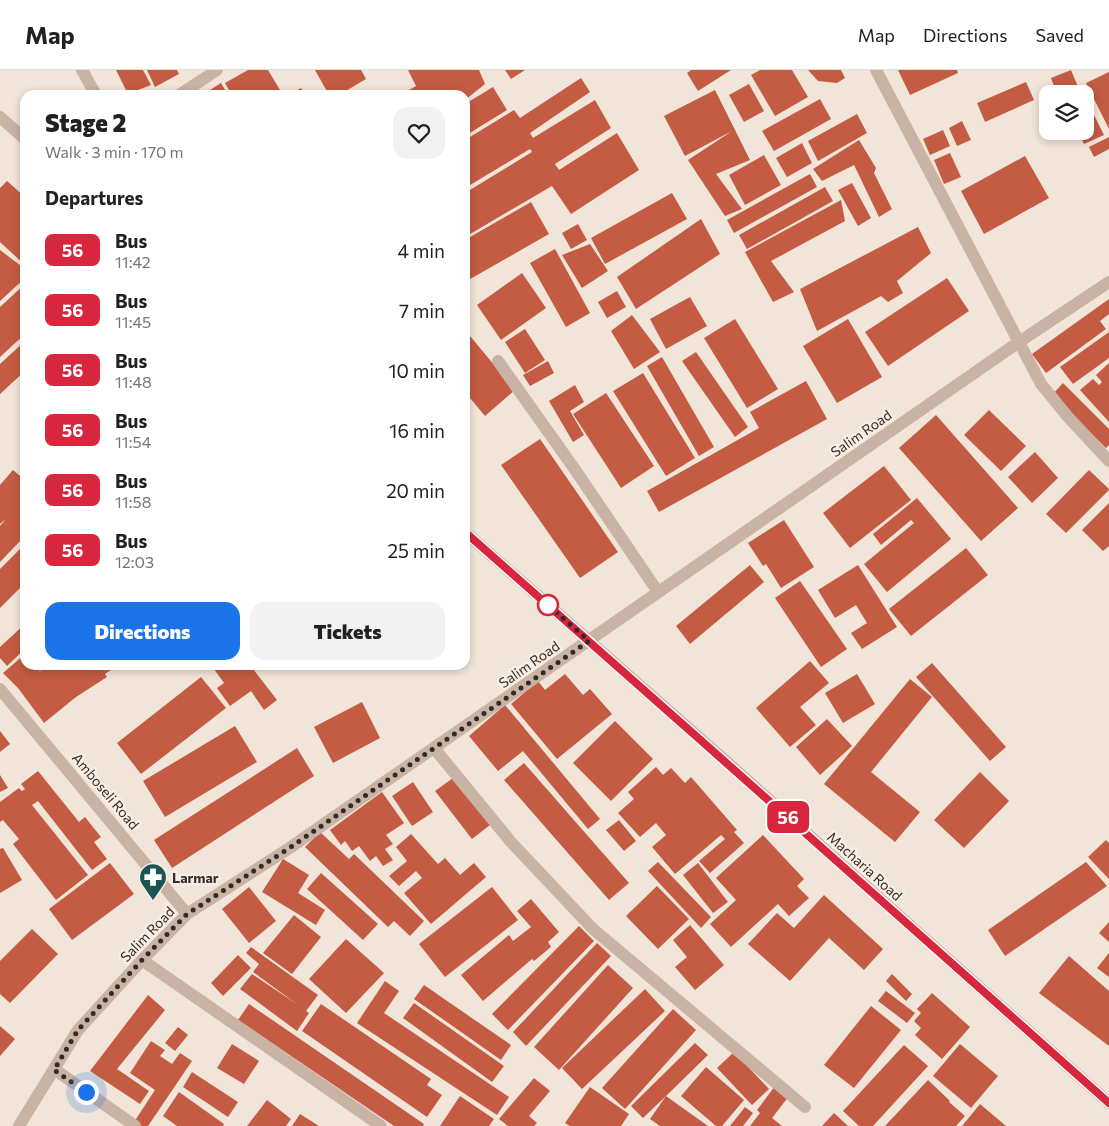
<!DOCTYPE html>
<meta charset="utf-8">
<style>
body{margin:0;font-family:Commissioner,sans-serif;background:#f2f2f2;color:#202124;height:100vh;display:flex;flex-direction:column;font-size:19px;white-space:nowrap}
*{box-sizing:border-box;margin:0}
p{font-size:16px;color:#757577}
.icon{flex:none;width:28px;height:28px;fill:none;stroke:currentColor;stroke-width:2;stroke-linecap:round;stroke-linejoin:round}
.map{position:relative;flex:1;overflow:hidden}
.sheet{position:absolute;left:20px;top:20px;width:450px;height:580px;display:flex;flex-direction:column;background:#fff;border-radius:15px;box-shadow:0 2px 8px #0003}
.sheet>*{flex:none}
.badge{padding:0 10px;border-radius:8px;font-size:18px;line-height:32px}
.controls{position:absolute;left:1039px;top:15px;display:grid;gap:10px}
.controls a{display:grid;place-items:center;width:55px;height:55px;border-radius:10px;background:#fff;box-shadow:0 2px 8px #0003;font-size:25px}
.you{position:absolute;width:25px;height:25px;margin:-12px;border:4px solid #fff;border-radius:50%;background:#1a73e8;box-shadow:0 0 0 8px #1a73e833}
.map>.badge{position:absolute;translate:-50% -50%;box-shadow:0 0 0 2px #fff}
h2{padding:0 25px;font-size:19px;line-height:45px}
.round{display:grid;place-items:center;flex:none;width:52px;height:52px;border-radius:15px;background:#f2f2f2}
.headline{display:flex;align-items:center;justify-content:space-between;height:85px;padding:0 25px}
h1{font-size:24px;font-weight:800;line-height:38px}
.action{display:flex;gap:10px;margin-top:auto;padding:10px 25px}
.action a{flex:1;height:58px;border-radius:15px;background:#1a73e8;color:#fff;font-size:20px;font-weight:800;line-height:58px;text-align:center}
.action a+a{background:#f2f2f2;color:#202124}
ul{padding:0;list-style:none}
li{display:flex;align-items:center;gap:15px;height:60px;padding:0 25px}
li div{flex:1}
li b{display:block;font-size:19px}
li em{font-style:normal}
li .badge{min-width:55px;font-weight:700;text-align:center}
header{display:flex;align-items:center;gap:30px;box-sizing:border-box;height:70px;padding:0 25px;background:#fff;border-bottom:1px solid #e0e0e0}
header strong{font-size:24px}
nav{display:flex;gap:28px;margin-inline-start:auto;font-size:18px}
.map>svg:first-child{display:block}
</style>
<header>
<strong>Map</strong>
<nav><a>Map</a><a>Directions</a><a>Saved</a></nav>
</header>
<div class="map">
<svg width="1109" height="1056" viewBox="0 0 1109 1056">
<rect width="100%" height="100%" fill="#f1e4d8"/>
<!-- building -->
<path fill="#c45b43" d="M116,0H143L151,15L128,24Z
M147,0H177L179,4L155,17Z
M248,0H268L283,25H232L225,13Z
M315,0H361L366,9L339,25H329Z
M408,0H479L485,14L465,30V25H400L416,16Z
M505,0H525L511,9Z
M691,0H731L698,21L687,3Z
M760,0H792L808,27L775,46L751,5Z
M808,0H841L845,8L837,13L818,11Z
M898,0H957L958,3L910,25Z
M1071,0L1081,24H1057L1051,8Z
M1109,2V59L1086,13Z
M581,8L590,22L530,63L533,68L595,30L611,58L555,94L559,100L617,63L639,100L571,144L552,116L465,167V123L532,82L530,79L465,118V70L514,40L520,48Z
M1026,12L1034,30L985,52L977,33Z
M221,13L228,25H202Z
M749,14L764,41L744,52L729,25Z
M493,17L507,40L465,66V34Z
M301,18L305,25H288Z
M715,20L750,90L716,104L742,139L725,146L688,90L732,61L685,86L664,46Z
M820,29L831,49L774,81L762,61Z
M857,44L867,63L818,91L808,71Z
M1094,45L1104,65L1084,74L1078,61H1085V50Z
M962,51L971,70L957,76L949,58Z
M943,60L950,76L930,85L923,69Z
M1109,67V79L1094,87L1089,77Z
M859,70L876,98L874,103L892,139L879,147L854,95L822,111L813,99Z
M802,73L812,93L787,107L776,88Z
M950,83L961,107L944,114L934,90Z
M764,85L781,115L745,135L729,105Z
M1025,86L1049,128L984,164L961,121Z
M810,104L817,117L734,163L727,150Z
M7,111L25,127V195L0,172V118Z
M852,113L871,148L858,156L838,120Z
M825,117L833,131L747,179L739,165Z
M672,123L687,149L605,194L591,168Z
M841,130L845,151L771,191L794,222L773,232L745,182Z
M531,132L549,164L465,212V170Z
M701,149L720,184L636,239L617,207Z
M578,154L587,170L571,179L562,163Z
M918,157L931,183L897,211L903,223L888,232L881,226L817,261L800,219Z
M590,174L608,201L582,218L562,185Z
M555,179L590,243L566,257L530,193Z
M0,180L25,199V208L0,231Z
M522,203L546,238L501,270L477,235Z
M947,208L969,241L888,296L865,262Z
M25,214V264L0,287V237Z
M617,221L626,237L607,248L598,232Z
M690,227L707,256L666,279L650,249Z
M1109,229V244L1100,251L1106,259L1046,303L1032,284Z
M632,245L660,282L634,299L611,261Z
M735,249L778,319L747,338L704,268Z
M848,249L882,307L837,333L803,276Z
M525,259L545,290L525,303L505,272Z
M465,260L515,320L485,346L465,322Z
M1109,262V288L1073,314L1060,297Z
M25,271V301L0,324V294Z
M696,282L748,357L735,367L682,291Z
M662,287L714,377L699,386L647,296Z
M548,291L554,303L530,316L523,305Z
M1109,293V352L1080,320L1093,309L1099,315L1102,312L1096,305Z
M643,303L695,388L666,406L613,321Z
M806,311L827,349L659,442L647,421L759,358L750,342Z
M1063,313L1109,359V375L1106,378L1052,325Z
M575,315L584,332L570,341L584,365L573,372L549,331Z
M606,323L654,396L621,418L573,344Z
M989,340L1026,376L1001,401L964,365Z
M936,345L1018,438L981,471L899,378Z
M540,369L618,482L580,508L501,395Z
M1035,382L1058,408L1032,433L1008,407Z
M884,396L911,430L850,478L823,443Z
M13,400L25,410V466L0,492V456L6,449L0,454V415Z
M1089,400L1109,419V420L1066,463L1046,444Z
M917,428L951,469L887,522L864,494L914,453L911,450L881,475L873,464Z
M1109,433V476L1103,481L1082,460Z
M784,450L814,497L781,518L766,494L763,496L748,473Z
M25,474V513L0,538V499Z
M966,478L988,505L911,566L889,539Z
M750,495L764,512L690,574L676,556Z
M858,495L897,557L862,579L851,563L867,553L856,535L835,548L818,520Z
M800,511L847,579L821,597L775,528Z
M25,554V579L7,596L0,588V577Z
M25,584V595H46L38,603L48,595H118L105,604L107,607L76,627L44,653L18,618L3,603Z
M810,591L829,613L800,637L816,655L790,677L756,638Z
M932,593L1006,677L990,691L916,607Z
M219,595H250L277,630L264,640L251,621L230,636L217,618L224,613L214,599Z
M565,604L583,625L590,619L612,644L557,689L511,634L538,611L545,620Z
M857,604L875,634L843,653L825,623Z
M201,607L226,638L141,704L117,673Z
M910,609L932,627L871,702L920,742L895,772L824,714Z
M362,632L380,668L333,693L314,657Z
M505,635L600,749L588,759L523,681L498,701L469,666Z
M827,649L852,676L820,705L796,677Z
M615,651L653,689L611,731L573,693Z
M235,656L257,692L165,747L143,711Z
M0,661L10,674L0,682Z
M297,678L314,706L172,798L154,770Z
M524,693L629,813L609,830L504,710Z
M656,697L663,705L671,698L685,713L691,707L737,760L734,762L744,773L710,803L699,791L725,769L721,765L675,804L652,777L666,765L656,753L640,767L618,743L634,729L628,722Z
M38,701L79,752L85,747L101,767L94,772L107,789L92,800L38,731L32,735L88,805L56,830L13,774L19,769L3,750L0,752V732L19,718L22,721L25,719L21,714Z
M980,702L1009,731L964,778L934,750Z
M0,705L8,718L0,722Z
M453,708L490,755L472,769L435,721Z
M413,712L433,742L412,756L392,726Z
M382,722L404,753L386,765L393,774L385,779L393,790L383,796L376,786L370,791L359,776L352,781L345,771L341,775L330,760Z
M619,750L636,771L624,781L606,760Z
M320,762L349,789L354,784L424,851L410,866L394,851L388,857L305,777Z
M411,764L438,794L445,788L460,805L474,793L486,807L431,854L404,823L422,808L416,801L399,816L389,806L407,791L396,777Z
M763,765L804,809L797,816L809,828L789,846L778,834L731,877L710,854L736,830L716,808Z
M1106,770L1109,773V809L1088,787Z
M3,778L22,810L0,823V779Z
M283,789L309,805L298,823L325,840L316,855L262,822Z
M658,792L711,847L701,858L648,801Z
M1086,792L1107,816L1005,886L988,860Z
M110,793L134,824L72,870L49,839Z
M698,793L728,832L713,843L683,805Z
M321,803L378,854L363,870L307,819Z
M657,816L689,849L658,879L626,846Z
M249,817L276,851L249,873L222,839Z
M492,817L518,850L445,907L419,874Z
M824,825L883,879L864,900L829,868L790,911L748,874L777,843L794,858Z
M531,829L559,862L548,872L551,877L534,891L532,889L483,931L461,905L509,865L513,871L531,857L517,841Z
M294,845L321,867L292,904L263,883Z
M1109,852V872L1099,863Z
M690,855L724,895L695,920L675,897L687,887L673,870Z
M579,856L594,871L508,960L492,944Z
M32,859L58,884L10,933L0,924V891Z
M346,869L384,903L346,943L309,909Z
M597,873L611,886L526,976L513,962Z
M251,877L318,925L306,941L309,943L297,961L240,919L252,904L298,935L253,902L259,894L246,883Z
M1109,883V907L1097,898Z
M238,885L251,898L223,926L211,913Z
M1069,886L1109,921V976L1039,923Z
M608,895L633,918L559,1000L534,977Z
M892,904L912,924L906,931L886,911Z
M385,911L399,921L384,943L509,1027L497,1045L357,953Z
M424,915L511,975L501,990L414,929Z
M645,919L665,941L582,1019L562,998Z
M886,921L915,943L907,953L878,931Z
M932,923L970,957L942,989L915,965L921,958L914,951L921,943L917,939Z
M148,925L165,940L117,999L149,1021L140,1034L90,1001Z
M414,933L504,996L492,1012L403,948Z
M249,934L424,1054L423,1056H394L238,950Z
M321,934L431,1009L427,1015L442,1025L427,1047L302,961Z
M871,936L901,960L854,1018L824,995Z
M673,939L696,960L625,1039L602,1018Z
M0,956L15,969L0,986Z
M178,957L188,965L175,981L165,973Z
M151,971L165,980L160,986L172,994L180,983L192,991L148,1056H141L134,1052L155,1020L130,1003Z
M695,973L708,985L666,1026L708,1056H660L650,1049L666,1026L643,1048L631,1036Z
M232,974L259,991L244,1014L217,998Z
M960,974L998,1006L971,1038L933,1006Z
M904,975L928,996L873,1056H859L843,1041Z
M734,982L769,1019L752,1035L717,998Z
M706,997L744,1030L722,1056H716L681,1026Z
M192,1002L238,1032L228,1047L183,1017Z
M534,1008L550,1021L529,1046L537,1053L534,1056H508L499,1049Z
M928,1010L950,1031L949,1032L965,1046L956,1056H885Z
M775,1016L789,1026L772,1048L782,1056H750L760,1043L757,1040Z
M590,1017L629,1044L621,1056H570L565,1053Z
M179,1022L224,1054L223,1056H177L163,1046Z
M460,1026L494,1049L489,1056H440Z
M267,1030L291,1049L286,1056H247Z
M980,1034L1006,1056H962Z
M745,1037L753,1043L743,1056H730Z
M834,1043L848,1056H822Z
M300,1044L319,1056H292Z"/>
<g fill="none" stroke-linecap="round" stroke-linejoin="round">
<!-- street -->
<path stroke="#c8b3a5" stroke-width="12" d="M82,0L96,25
M876,0L1041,314L1068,347L1109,391
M179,25L217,0
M0,47L25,69
M498,291L576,401L658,522
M465,462L720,686L1109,1033
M0,619L187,844
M434,678L511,772L593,859L805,1037
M142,890L381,1056
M54,999L135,1056
M19,1056L78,960L142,890L187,844L288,779L1019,272L1109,212"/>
</g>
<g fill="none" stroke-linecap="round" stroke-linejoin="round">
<!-- line casing -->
<g stroke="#fff" stroke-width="11">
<path id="line" d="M465,462L705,674L1109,1033"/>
</g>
<!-- line -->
<use href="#line" stroke="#d7263d" stroke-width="8"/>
<!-- walk -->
<path stroke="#342a26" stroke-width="5" stroke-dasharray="0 9" d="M86,1022L54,1000L78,960L142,890L187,844L288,779L589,571L548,535"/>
</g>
<!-- icons -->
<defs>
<g id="pharmacy-pin" transform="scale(1.4375)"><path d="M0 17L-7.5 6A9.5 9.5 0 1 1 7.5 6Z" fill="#1c5454" stroke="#f9eee4"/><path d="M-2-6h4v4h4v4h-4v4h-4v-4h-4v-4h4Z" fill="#fff"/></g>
</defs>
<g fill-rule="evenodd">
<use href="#pharmacy-pin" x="153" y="807"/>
</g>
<!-- markers -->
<circle fill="#fff" stroke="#d7263d" stroke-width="2.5" cx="548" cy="535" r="10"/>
<g text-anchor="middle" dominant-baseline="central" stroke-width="5" stroke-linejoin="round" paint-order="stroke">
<!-- street labels -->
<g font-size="14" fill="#342a26" stroke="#f9eee4">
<text transform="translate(861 363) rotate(-35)">Salim Road</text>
<text transform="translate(529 594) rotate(-35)">Salim Road</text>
<text transform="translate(106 721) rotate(50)">Amboseli Road</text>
<text transform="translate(865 796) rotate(42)">Macharia Road</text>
<text transform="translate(147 864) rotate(-46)">Salim Road</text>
</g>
<!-- poi labels -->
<g font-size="14" font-weight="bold" fill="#342a26" stroke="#f9eee4" text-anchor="start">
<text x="172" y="807">Larmar</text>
</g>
</g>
</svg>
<div class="controls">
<a><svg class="icon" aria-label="layers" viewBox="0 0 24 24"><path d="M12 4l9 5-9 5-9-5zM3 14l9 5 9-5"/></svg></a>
</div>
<div class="you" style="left:86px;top:1022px"></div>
<b class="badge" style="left:788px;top:747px;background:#d7263d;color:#fff">56</b>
<section class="sheet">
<div class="headline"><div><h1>Stage 2</h1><p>Walk · 3 min · 170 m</p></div><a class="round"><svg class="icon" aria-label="heart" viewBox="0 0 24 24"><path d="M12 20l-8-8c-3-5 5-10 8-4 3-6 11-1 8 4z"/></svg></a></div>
<h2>Departures</h2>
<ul>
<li><span class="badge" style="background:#d7263d;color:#fff">56</span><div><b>Bus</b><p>11:42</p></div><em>4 min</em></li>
<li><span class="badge" style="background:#d7263d;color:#fff">56</span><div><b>Bus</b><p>11:45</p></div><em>7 min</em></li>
<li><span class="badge" style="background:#d7263d;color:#fff">56</span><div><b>Bus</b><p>11:48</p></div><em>10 min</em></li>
<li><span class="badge" style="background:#d7263d;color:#fff">56</span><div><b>Bus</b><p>11:54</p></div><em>16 min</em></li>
<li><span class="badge" style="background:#d7263d;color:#fff">56</span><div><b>Bus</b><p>11:58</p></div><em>20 min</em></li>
<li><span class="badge" style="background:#d7263d;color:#fff">56</span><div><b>Bus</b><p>12:03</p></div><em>25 min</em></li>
</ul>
<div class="action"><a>Directions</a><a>Tickets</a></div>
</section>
</div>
